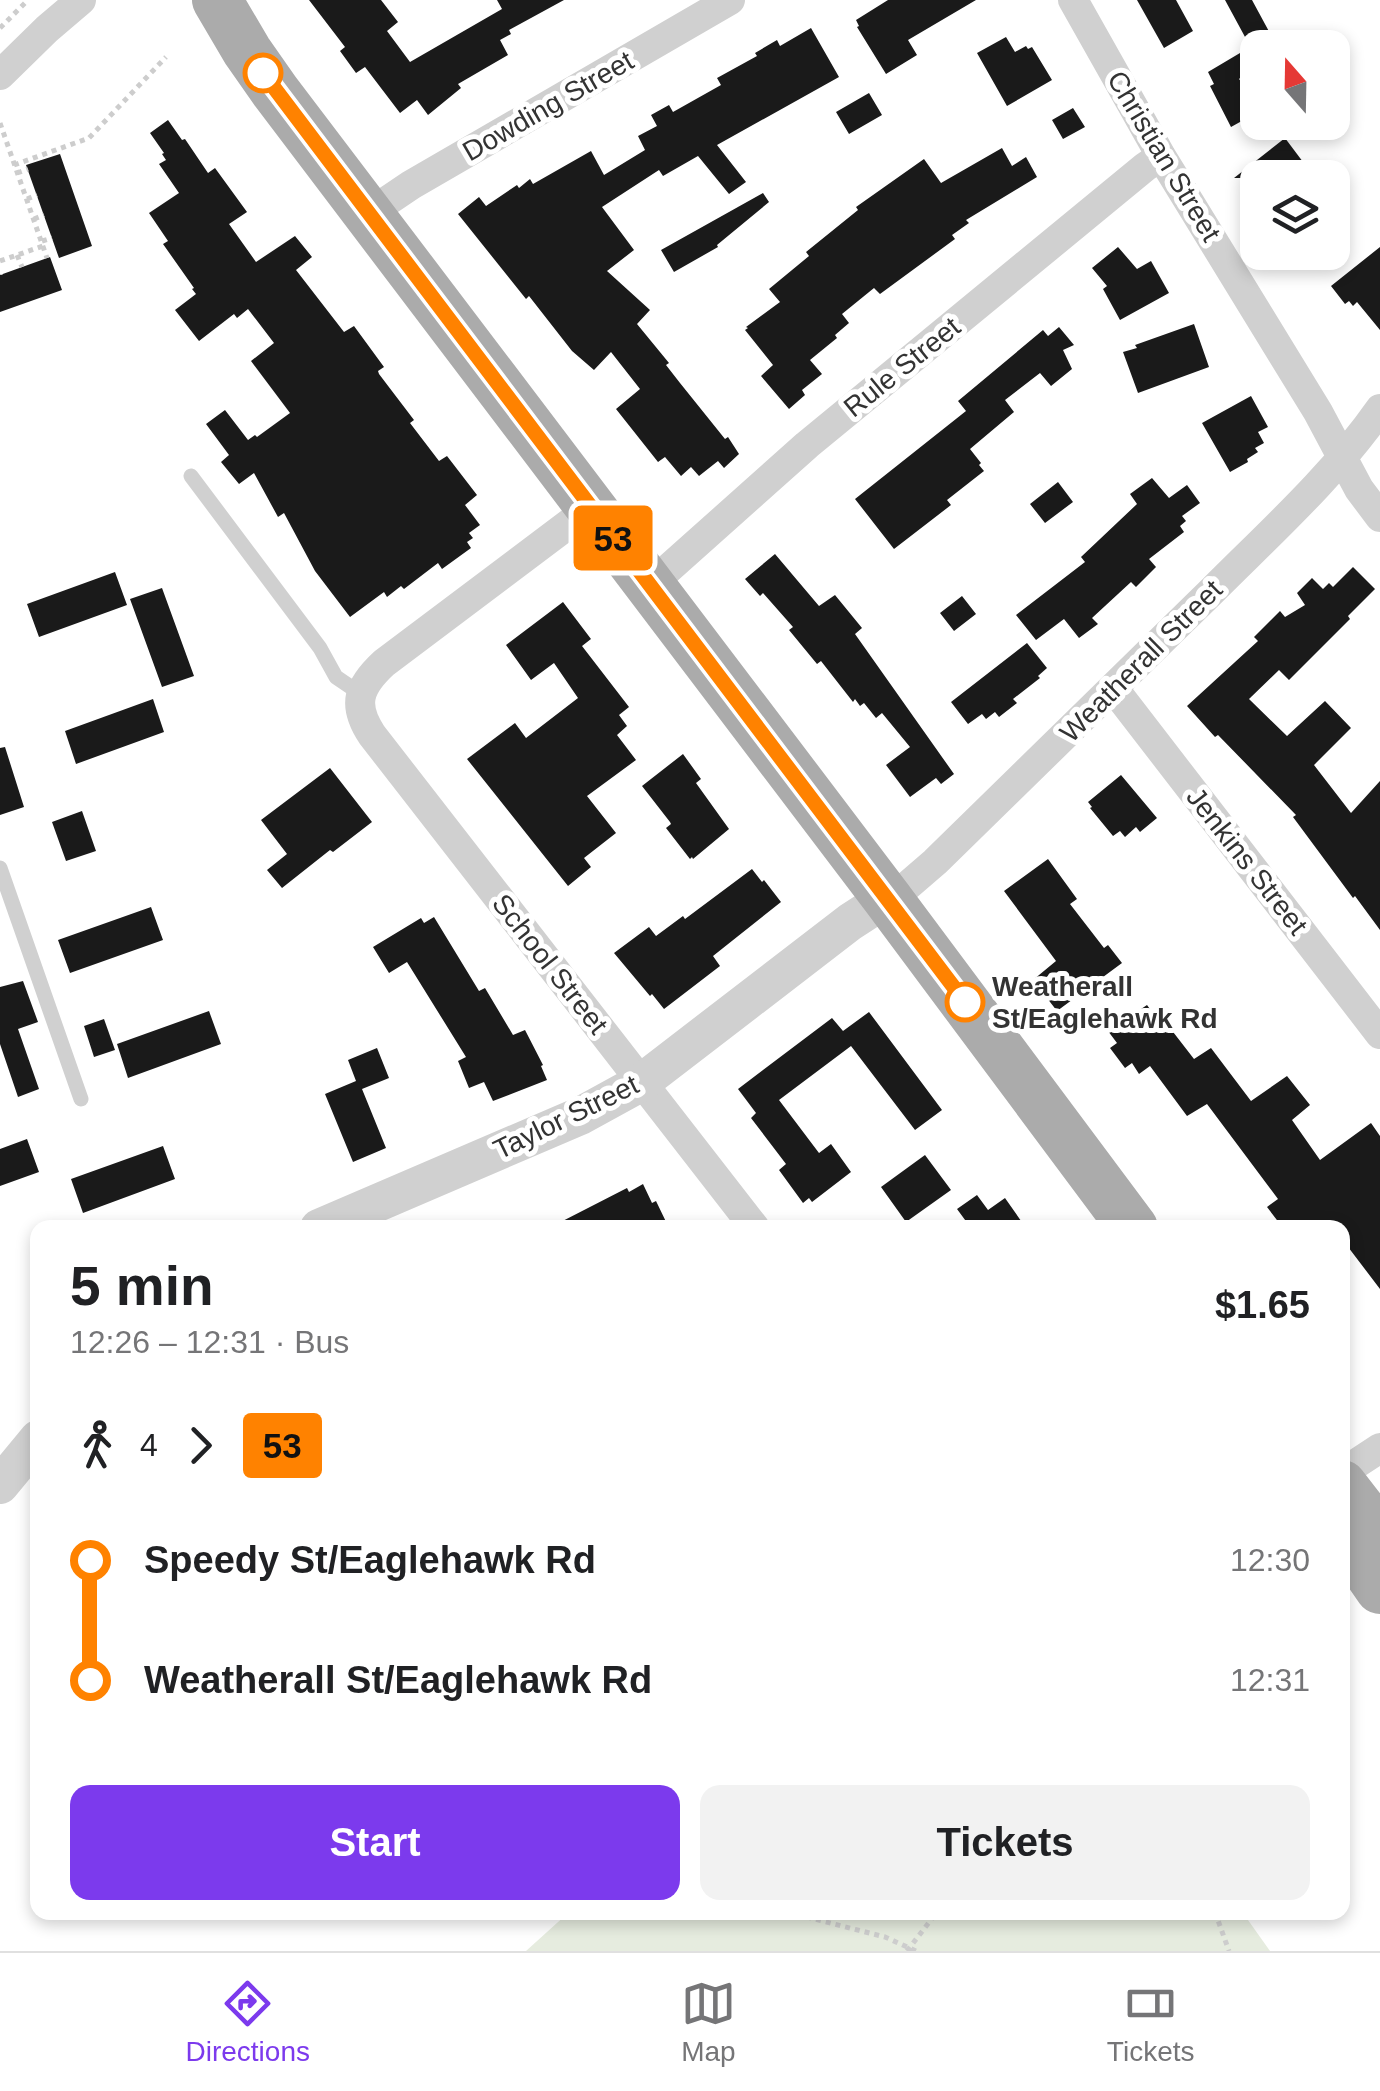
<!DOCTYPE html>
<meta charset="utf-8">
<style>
body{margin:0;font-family:Helvetica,sans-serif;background:#f2f2f2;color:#202124;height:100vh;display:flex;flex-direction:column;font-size:38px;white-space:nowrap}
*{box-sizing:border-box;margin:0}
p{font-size:32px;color:#757577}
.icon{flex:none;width:55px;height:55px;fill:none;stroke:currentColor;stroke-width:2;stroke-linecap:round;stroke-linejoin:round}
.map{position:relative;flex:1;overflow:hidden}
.side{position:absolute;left:30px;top:1220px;width:1320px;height:700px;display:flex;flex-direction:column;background:#fff;border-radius:20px;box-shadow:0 5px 15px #0003}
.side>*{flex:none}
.badge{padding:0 20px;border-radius:8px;font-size:35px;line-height:65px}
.needle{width:65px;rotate:340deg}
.controls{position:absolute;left:1240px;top:30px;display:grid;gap:20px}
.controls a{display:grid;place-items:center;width:110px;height:110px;border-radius:20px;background:#fff;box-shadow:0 5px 15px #0003;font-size:50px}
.map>.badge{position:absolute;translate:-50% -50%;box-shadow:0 0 0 5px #fff}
.legs{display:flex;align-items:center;gap:15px;height:110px;padding:0 40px;font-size:32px}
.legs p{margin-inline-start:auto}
.headline{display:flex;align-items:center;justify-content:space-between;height:170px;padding:0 40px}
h1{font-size:55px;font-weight:600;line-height:75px}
.button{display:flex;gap:20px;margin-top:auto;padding:20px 40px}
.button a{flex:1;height:115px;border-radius:20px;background:#7c3aed;color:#fff;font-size:40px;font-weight:600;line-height:115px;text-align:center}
.button a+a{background:#f2f2f2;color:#202124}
ul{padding:0 40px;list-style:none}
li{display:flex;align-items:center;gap:35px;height:120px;font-size:38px}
li i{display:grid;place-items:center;width:15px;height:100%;margin:0 12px;background:currentColor}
li i::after{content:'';width:25px;height:25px;margin:-12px;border:8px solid;border-radius:50%;background:#fff}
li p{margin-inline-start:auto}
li:first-child i{background:linear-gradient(#0000 50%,currentColor 0)}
li:last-child i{background:linear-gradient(currentColor 50%,#0000 0)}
.tabs{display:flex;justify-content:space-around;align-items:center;height:140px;border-top:2px solid #e0e0e0;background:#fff;font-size:28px;color:#757577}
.tabs a{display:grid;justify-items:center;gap:5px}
.tabs .current{color:#7c3aed}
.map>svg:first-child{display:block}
</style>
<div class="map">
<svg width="1380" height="1951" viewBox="0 0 1380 1951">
<rect width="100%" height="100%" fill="#fff"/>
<!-- grass -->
<path fill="#e6ecdf" d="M568,1913H1243L1270,1951H526Z"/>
<!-- building -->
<path fill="#1a1a1a" d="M309,0H381L398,22L387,31L410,62L502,9L497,0H564L509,30L511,34L500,40L508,55L458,84L461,88L428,115L417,100L400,113L365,67L356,73L340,51L345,47Z
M888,0H976L908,40L917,55L886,74L857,27L859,26L856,20Z
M1137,0H1176L1193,31L1164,48Z
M1225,0H1252L1278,48H1251Z
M811,28L839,77L717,145L746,182L729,194L698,156L663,176L659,170L602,207L634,250L607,271L650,310L637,324L669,363L666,365L680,383L725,439L728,437L739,454L724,468L718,461L699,476L691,467L681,476L665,457L658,462L616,409L640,389L611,352L594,370L572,351L529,296L526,299L458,214L479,197L486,206L517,185L519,188L530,179L533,184L591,151L604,175L645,150L638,136L657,126L651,115L669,105L673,112L721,85L717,78L757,56L755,53L777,40L780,46Z
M1006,37L1015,52L1026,46L1028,49L1032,47L1052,80L1007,106L977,53Z
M1240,53L1249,69L1239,79L1258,103V112L1231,127L1210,86L1214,84L1208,72Z
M869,93L882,115L849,134L836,112Z
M1073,108L1085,127L1063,139L1052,120Z
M168,120L182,140L185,139L208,173L215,168L247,212L229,224L256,262L295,236L312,257L296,270L344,332L354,326L384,367L378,371L379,374L414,420L410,423L439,461L447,456L477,495L465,505L480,525L469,533L473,538L467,542L471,548L442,569L438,563L404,589L401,586L387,597L384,592L350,617L315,571L284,513L278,517L254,473L239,484L221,462L229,455L206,424L225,410L248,440L255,435L257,437L290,413L251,361L274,343L248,309L237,318L234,314L199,341L175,310L196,294L192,289L194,288L163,244L168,241L149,213L179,193L159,164L166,160L162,154L164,153L150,133Z
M1285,138L1315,178H1234Z
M1002,148L1012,166L1026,157L1037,177L966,220L969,223L952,235L955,239L880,294L874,288L842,314L849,323L835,335L837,338L810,360L822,374L802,390L805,395L789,409L761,376L773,365L745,330L748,328L746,327L780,302L769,289L809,256L806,252L858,210L856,207L924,159L941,183Z
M60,154L92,246L59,258L26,165Z
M763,193L769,202L717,245L718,247L674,272L661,250Z
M1118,247L1137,269L1151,261L1169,293L1120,320L1103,289L1107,286L1092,268Z
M1380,247V330L1357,302L1353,306L1349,301L1345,304L1331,286Z
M50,257L62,290L0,312V275Z
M1194,324L1209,367L1138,393L1123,352L1137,348L1135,345Z
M1059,327L1074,345L1063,350L1072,369L1051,386L1040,373L1005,400L1014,412L970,449L981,463L979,465L984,471L947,500L951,505L894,549L855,499L966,411L958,401L1043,330L1048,336Z
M1251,396L1268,427L1258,432L1264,443L1255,448L1258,452L1247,459L1248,462L1230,472L1202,423Z
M1152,478L1169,498L1187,485L1200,503L1182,516L1186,521L1180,526L1184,532L1149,559L1156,567L1136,587L1131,582L1092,618L1098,624L1079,638L1064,619L1036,640L1016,615L1085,562L1081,557L1137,504L1130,494Z
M1058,482L1073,502L1045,523L1030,504Z
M775,554L819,606L835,595L862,628L855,634L954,774L941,784L936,778L910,797L886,765L910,747L882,713L876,718L864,703L860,706L855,699L853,702L821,661L817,664L789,630L793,627L763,593L760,596L745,579Z
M1353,567L1375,589L1348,616L1350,619L1289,680L1279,670L1249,699L1287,736L1325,701L1351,728L1314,765L1351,813L1380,781V930L1355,896L1353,898L1293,817L1296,815L1218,735L1215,737L1187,706L1258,641L1254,637L1280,611L1285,617L1305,605L1297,593L1312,578L1323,589L1329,583L1333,587Z
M115,572L127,605L39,637L27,604Z
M162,588L194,676L162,687L130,599Z
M962,596L976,614L954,631L940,613Z
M563,602L591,639L582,646L629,707L619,715L627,726L617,735L636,760L587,796L616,833L584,858L591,867L568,886L467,759L515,723L526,738L578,698L554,663L531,680L506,645Z
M1027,643L1047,668L1038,676L1040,678L1013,699L1017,703L999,717L995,712L986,719L982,714L968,724L951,702Z
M153,699L164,732L76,764L65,731Z
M5,747L24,807L0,815V748Z
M683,754L701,779L696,783L729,829L693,859L692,857L690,859L666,828L671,824L670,822L642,786Z
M330,768L372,822L333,852L330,850L282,888L267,870L287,854L261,820Z
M1121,775L1157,818L1140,832L1136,827L1125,837L1120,831L1113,836L1090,808L1092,807L1088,802Z
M82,811L96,851L66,861L52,822Z
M1048,859L1077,899L1070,904L1104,948L1108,945L1122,963L1057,1011L1033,980L1056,961L1004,891Z
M752,869L762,882L764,880L781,902L713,956L720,966L664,1009L652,994L650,996L614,953L649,927L656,936L683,916L685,919Z
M151,907L163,940L70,973L58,940Z
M434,917L479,991L485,988L513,1035L525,1030L543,1065L541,1066L547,1080L493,1101L484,1082L469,1088L458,1061L466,1057L407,962L389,973L373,947L421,918L424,923Z
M23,981L38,1022L18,1029L39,1089L18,1097L0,1044V987Z
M1147,1005L1166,1031L1170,1028L1194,1059L1211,1048L1251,1101L1287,1076L1310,1105L1292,1120L1320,1160L1371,1123L1380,1136V1289L1342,1239V1228H1283L1267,1207L1278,1199L1207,1104L1187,1116L1150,1066L1139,1074L1132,1063L1125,1068L1110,1048L1117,1043L1108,1031Z
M209,1011L221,1044L128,1078L117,1044Z
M869,1012L942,1110L915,1130L851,1046L779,1100L819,1153L831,1144L851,1172L812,1202L809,1198L803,1203L779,1170L786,1164L751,1118L756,1113L738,1089L832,1018L843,1031Z
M104,1019L115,1050L94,1057L84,1026Z
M377,1048L389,1078L362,1089L386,1148L353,1162L325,1094L356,1081L348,1060Z
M27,1139L39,1172L0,1186V1149Z
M163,1146L175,1179L83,1213L71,1179Z
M925,1155L951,1190L906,1222L881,1187Z
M643,1184L652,1203L656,1201L669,1228H549L627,1188L629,1192Z
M977,1195L988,1210L1005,1198L1026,1228H963L968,1224L957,1209Z"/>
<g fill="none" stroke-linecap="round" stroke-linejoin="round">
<!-- path -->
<path stroke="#cdcdcd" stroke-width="5" stroke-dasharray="5 5" stroke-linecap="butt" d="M0,28L28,0
M0,123L47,258
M14,165L89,138L166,57
M17,173L28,169
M27,199L37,195
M34,219L44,215
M42,241L52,238
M17,255L22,267
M0,261L43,246
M0,274V275
M787,1912L885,1937L916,1951
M1215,1912L1229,1951
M907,1951L937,1912"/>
<!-- service -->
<path stroke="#d0d0d0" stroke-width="15" d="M191,476L320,648L336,677L361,694
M0,868L81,1099"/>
<!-- minor -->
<path stroke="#d0d0d0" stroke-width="30" d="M1073,0L1161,156L1318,412L1359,489L1380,517
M0,75L47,29L81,0
M368,214L411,185L730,0
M590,508L384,663C358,687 352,705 372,735L755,1228
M649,586L807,445L1145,167L1161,156
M1114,689L1380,1034
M887,898L906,887L935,862C1029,771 1122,680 1214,589C1272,531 1333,476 1380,409
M1342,1473L1380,1448"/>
<!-- tertiary -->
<path stroke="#d0d0d0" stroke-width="38" d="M319,1228L580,1116L642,1082L850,922L887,898
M0,1485L38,1439"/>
<!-- primary -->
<path stroke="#ababab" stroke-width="50" d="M217,0L247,51L275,91L887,898L1133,1228
M1342,1485L1380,1534
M1342,1534L1380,1589"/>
</g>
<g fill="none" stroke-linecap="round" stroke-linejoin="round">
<!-- line-1 casing -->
<g stroke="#fff" stroke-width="22">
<path id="line-1" d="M263,73L965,1002"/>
</g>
<!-- line-1 -->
<use href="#line-1" stroke="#ff8200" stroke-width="15"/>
</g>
<!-- markers -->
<g fill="#fff" stroke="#ff8200" stroke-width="5">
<circle cx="263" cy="73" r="18"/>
<circle cx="965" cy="1002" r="18"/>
</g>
<g text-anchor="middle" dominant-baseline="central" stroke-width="10" stroke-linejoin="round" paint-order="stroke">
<!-- street labels -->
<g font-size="28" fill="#333" stroke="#fff">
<text transform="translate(548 106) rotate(-30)">Dowding Street</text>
<text transform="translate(1164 156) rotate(59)">Christian Street</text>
<text transform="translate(902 367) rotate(-39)">Rule Street</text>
<text transform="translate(1141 661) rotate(-45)">Weatherall Street</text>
<text transform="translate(1247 861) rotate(52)">Jenkins Street</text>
<text transform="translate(550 964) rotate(52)">School Street</text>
<text transform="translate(566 1117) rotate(-26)">Taylor Street</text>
</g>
<!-- stop labels -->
<g font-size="28" font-weight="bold" fill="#333" stroke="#fff" text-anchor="start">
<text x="992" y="986">Weatherall<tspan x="992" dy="32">St/Eaglehawk Rd</tspan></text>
</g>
</g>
</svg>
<div class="controls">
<a><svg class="needle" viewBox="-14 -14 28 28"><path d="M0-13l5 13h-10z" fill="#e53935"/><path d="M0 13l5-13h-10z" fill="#757577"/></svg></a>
<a><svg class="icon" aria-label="layers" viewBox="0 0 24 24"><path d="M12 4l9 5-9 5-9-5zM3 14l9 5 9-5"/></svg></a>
</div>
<b class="badge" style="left:613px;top:538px;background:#ff8200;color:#111">53</b>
<section class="side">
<div class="headline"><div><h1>5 min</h1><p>12:26 – 12:31 · Bus</p></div><b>$1.65</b></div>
<div class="legs"><svg class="icon" aria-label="walk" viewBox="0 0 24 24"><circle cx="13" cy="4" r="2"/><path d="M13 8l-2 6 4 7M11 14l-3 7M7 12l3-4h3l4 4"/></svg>4<svg class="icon" aria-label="forward" viewBox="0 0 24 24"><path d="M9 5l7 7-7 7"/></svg><b class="badge" style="background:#ff8200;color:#111">53</b></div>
<ul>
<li><i style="color:#ff8200"></i><b>Speedy St/Eaglehawk Rd</b><p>12:30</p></li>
<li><i style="color:#ff8200"></i><b>Weatherall St/Eaglehawk Rd</b><p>12:31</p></li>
</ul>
<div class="button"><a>Start</a><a>Tickets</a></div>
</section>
</div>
<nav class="tabs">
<a class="current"><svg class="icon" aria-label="directions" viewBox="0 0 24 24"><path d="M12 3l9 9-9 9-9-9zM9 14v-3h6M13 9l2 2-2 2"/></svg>Directions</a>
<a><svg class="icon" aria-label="map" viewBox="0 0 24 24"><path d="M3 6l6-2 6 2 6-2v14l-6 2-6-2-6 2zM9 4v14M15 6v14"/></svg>Map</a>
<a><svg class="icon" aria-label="tickets" viewBox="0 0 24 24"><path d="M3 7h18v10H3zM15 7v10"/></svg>Tickets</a>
</nav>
